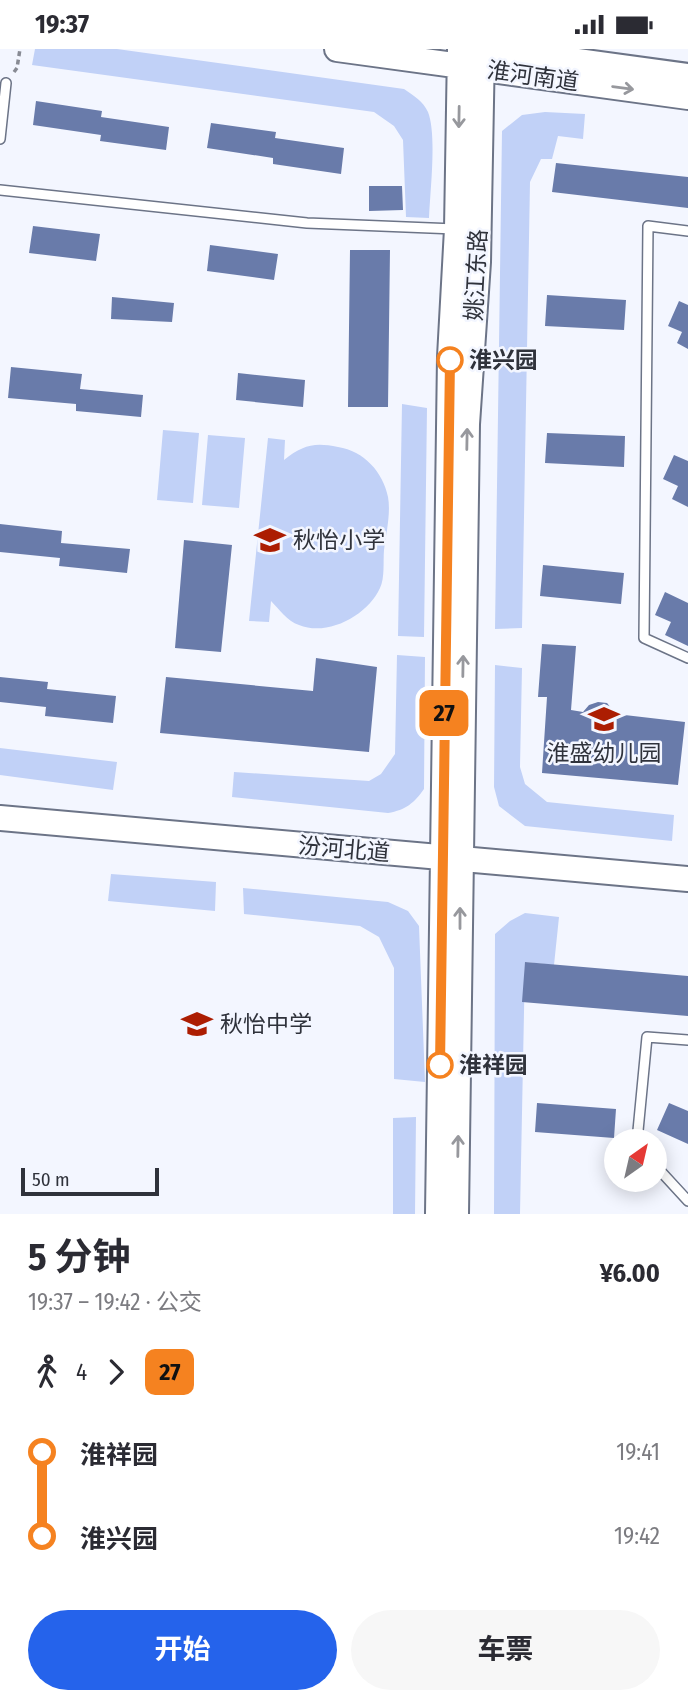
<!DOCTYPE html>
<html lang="zh">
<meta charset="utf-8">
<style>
body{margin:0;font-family:"Fira Sans Condensed","Noto Sans SC",sans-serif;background:#f7f7f7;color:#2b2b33;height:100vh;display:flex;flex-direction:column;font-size:26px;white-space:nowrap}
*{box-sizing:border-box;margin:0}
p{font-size:23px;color:#7c7c81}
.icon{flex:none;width:38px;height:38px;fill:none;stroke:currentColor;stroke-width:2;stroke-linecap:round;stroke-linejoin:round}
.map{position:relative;height:1165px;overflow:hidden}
.details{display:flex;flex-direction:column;background:#fff;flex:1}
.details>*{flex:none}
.badge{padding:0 14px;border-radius:10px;font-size:24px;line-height:46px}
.needle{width:46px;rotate:34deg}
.fabs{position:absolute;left:604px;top:1080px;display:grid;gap:14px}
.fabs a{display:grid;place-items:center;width:63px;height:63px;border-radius:50%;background:#fff;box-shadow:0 4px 18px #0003;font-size:35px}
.scale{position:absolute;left:21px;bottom:18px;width:138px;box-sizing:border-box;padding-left:7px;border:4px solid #2f323b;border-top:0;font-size:19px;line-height:24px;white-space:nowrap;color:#2f323b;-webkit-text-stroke:5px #f3f6ff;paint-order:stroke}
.map>.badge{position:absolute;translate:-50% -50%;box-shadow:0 0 0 4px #fff}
.legs{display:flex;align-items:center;gap:10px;height:77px;padding:0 28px;font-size:23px}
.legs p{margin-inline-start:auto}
.headline{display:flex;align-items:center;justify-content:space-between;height:119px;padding:0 28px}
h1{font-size:38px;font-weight:700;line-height:52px}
.cta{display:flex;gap:14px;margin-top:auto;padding:14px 28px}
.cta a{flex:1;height:80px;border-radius:42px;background:#2563eb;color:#fff;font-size:28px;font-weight:700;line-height:80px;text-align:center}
.cta a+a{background:#f7f7f7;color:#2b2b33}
ul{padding:0 28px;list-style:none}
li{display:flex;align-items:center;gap:24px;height:84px;font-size:26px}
li i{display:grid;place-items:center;width:10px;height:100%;margin:0 9px;background:currentColor}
li i::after{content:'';width:18px;height:18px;margin:-9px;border:5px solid;border-radius:50%;background:#fff}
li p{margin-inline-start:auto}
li:first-child i{background:linear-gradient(#0000 50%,currentColor 0)}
li:last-child i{background:linear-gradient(currentColor 50%,#0000 0)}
.status{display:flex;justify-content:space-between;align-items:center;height:49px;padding:0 35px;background:#fff;direction:ltr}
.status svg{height:19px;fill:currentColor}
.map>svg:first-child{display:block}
</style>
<div class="status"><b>19:37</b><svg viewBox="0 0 49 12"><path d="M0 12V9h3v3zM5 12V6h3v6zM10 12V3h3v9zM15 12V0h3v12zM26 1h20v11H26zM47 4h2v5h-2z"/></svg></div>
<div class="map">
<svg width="688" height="1165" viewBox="0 0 688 1165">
<rect width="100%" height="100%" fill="#f3f6ff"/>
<!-- green -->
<path fill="#c1d1f7" d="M35,0H117L404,40C414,47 423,52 428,63C437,86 430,143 429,169L406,168L403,91L394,77L374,63L32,16Z
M545,63L585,65L583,90L558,87L552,110H541L530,133L522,579L495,580L502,82L522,66Z
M402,355L427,359L424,588L398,587Z
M163,381L199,384L193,454L157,451Z
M208,386L245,389L239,459L202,456Z
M268,389L285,391L284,411C303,396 314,393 338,398C364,402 383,423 388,448C391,464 386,485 384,501C383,513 385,529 380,539C368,566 328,588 299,576C287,572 279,560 271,552L269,573L249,572Z
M397,606L425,608L424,740C414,754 406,761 388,764L232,748L234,723L369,732L381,725L395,705Z
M495,616L522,619L520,718L525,735L547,753L674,766L672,792L525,777L499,757L494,738Z
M0,699L117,713L113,741L0,726Z
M111,825L216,833L215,862L108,852Z
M243,839L388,853L408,862L419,877L425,1033L394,1030V919L379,888L360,877L244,865Z
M525,864L559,868L554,916L525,913L520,1165H494L495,885L510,872Z
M416,1068L415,1165H393V1069Z"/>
<!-- building -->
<path fill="#697baa" d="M36,52L102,62L101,68L169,78L166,101L100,92L101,86L33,76Z
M211,74L276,83L275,89L344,99L341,125L273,115V109L207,99Z
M556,114L688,128V159L552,143Z
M369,137H402L403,161L369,162Z
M33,177L100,185L96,212L29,204Z
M210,196L278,205L274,231L207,222Z
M350,201H390L388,358H348Z
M547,246L626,251L624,281L545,277Z
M112,248L174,254L172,273L111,270Z
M679,252L688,256V300L677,294L682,283L668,277Z
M11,318L82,325L80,340L143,346L141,368L76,362V355L8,349Z
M238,324L305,331L303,358L236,351Z
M547,384L625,387L624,418L545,414Z
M674,406L688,412V458L672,450L678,437L663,430Z
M0,475L62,482L61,494L130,500L127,524L59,517L60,509L0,503Z
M184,491L232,496L221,603L175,599Z
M543,516L624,524L621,555L540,547Z
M665,543L688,554V597L665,586L671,573L655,566Z
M542,595L576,597L571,661L583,663L589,656L598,653L607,654L616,665L685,673L678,736L542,724L547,648H538Z
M316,609L377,618L369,703L160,684L166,628L313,642Z
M0,628L48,633L47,640L116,647L113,674L45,667L46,658L0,653Z
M525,913L688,927V967L522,953Z
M537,1054L616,1060L614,1089L535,1083Z
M669,1054L688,1062V1095L657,1081Z"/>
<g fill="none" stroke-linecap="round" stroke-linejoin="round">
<!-- lane casing -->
<g stroke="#6c7487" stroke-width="12">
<path id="lane" d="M0,90L6,34
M0,141L307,174L455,180
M688,182L648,177L644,589L688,609
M637,1092L647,988L688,991
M654,1115L688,1152"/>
</g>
<!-- secondary casing -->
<g stroke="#6c7487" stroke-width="28">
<path id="secondary" d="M337,0L688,48
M490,0L688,27
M0,769L688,830
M438,1165L450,308L457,180L460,0
M456,1165L467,375L478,213L482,0"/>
</g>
<!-- path -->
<path stroke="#888b94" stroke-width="3.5" stroke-dasharray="5 3.5" stroke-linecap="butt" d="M14,23L17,19L20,0"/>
<!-- lane -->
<use href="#lane" stroke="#fff" stroke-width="9"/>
<!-- secondary -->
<use href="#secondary" stroke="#fff" stroke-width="24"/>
</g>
<!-- one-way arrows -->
<defs><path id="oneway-shaft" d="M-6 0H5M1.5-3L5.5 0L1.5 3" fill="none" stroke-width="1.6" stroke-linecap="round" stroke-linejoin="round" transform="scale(1.75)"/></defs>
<g stroke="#97989d">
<use href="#oneway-shaft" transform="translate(623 39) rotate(8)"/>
<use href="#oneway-shaft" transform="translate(459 68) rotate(91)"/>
<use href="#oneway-shaft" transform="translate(467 390) rotate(-89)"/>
<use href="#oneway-shaft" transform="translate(463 617) rotate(-89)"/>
<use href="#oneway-shaft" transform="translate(460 869) rotate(-90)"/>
<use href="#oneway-shaft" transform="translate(458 1097) rotate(-89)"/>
</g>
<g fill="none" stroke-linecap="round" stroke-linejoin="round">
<!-- line-1 casing -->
<g stroke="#fff" stroke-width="16">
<path id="line-1" d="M440,1016L450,311"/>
</g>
<!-- line-1 -->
<use href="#line-1" stroke="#f58220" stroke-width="10"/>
</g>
<!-- icons -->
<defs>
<g id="school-bare" transform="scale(2.415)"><path d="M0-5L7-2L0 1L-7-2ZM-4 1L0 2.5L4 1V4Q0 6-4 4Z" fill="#ac1d02" stroke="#f3f6ff" stroke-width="2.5" paint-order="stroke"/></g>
</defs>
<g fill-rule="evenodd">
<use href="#school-bare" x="270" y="491"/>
<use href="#school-bare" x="604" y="670"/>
<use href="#school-bare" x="197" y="975"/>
</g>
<!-- markers -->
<g fill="#fff" stroke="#f58220" stroke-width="3.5">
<circle cx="450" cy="311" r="12"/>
<circle cx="440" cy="1016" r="12"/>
</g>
<g text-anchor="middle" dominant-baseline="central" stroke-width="5" stroke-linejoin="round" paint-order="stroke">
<!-- street labels -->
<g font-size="23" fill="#2f323b" stroke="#f3f6ff">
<text transform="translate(533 27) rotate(8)">淮河南道</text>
<text transform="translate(476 226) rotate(-87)">姚江东路</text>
<text transform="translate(344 800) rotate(5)">汾河北道</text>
</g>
<!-- stop labels -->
<g font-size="23" font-weight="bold" fill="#2f323b" stroke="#f3f6ff" text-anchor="start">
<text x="469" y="311">淮兴园</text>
<text x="459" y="1016">淮祥园</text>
</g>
<!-- poi labels -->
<g font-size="23" fill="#2f323b" stroke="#f3f6ff" text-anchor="start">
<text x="293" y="491">秋怡小学</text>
<text x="604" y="704" text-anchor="middle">淮盛幼儿园</text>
<text x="220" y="975">秋怡中学</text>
</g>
</g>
</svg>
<div class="fabs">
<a><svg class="needle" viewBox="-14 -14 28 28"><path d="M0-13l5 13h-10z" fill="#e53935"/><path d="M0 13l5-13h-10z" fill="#7c7c81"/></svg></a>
</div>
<div class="scale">50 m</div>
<b class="badge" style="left:444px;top:664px;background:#f58220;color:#111">27</b>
</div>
<section class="details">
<div class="headline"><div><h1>5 分钟</h1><p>19:37 – 19:42 · 公交</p></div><b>¥6.00</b></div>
<div class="legs"><svg class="icon" aria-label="walk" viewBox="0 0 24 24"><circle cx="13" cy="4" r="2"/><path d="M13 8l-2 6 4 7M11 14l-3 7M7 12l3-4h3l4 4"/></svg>4<svg class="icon" aria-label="forward" viewBox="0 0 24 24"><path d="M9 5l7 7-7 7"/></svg><b class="badge" style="background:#f58220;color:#111">27</b></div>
<ul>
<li><i style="color:#f58220"></i><b>淮祥园</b><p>19:41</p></li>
<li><i style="color:#f58220"></i><b>淮兴园</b><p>19:42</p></li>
</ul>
<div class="cta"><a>开始</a><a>车票</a></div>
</section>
